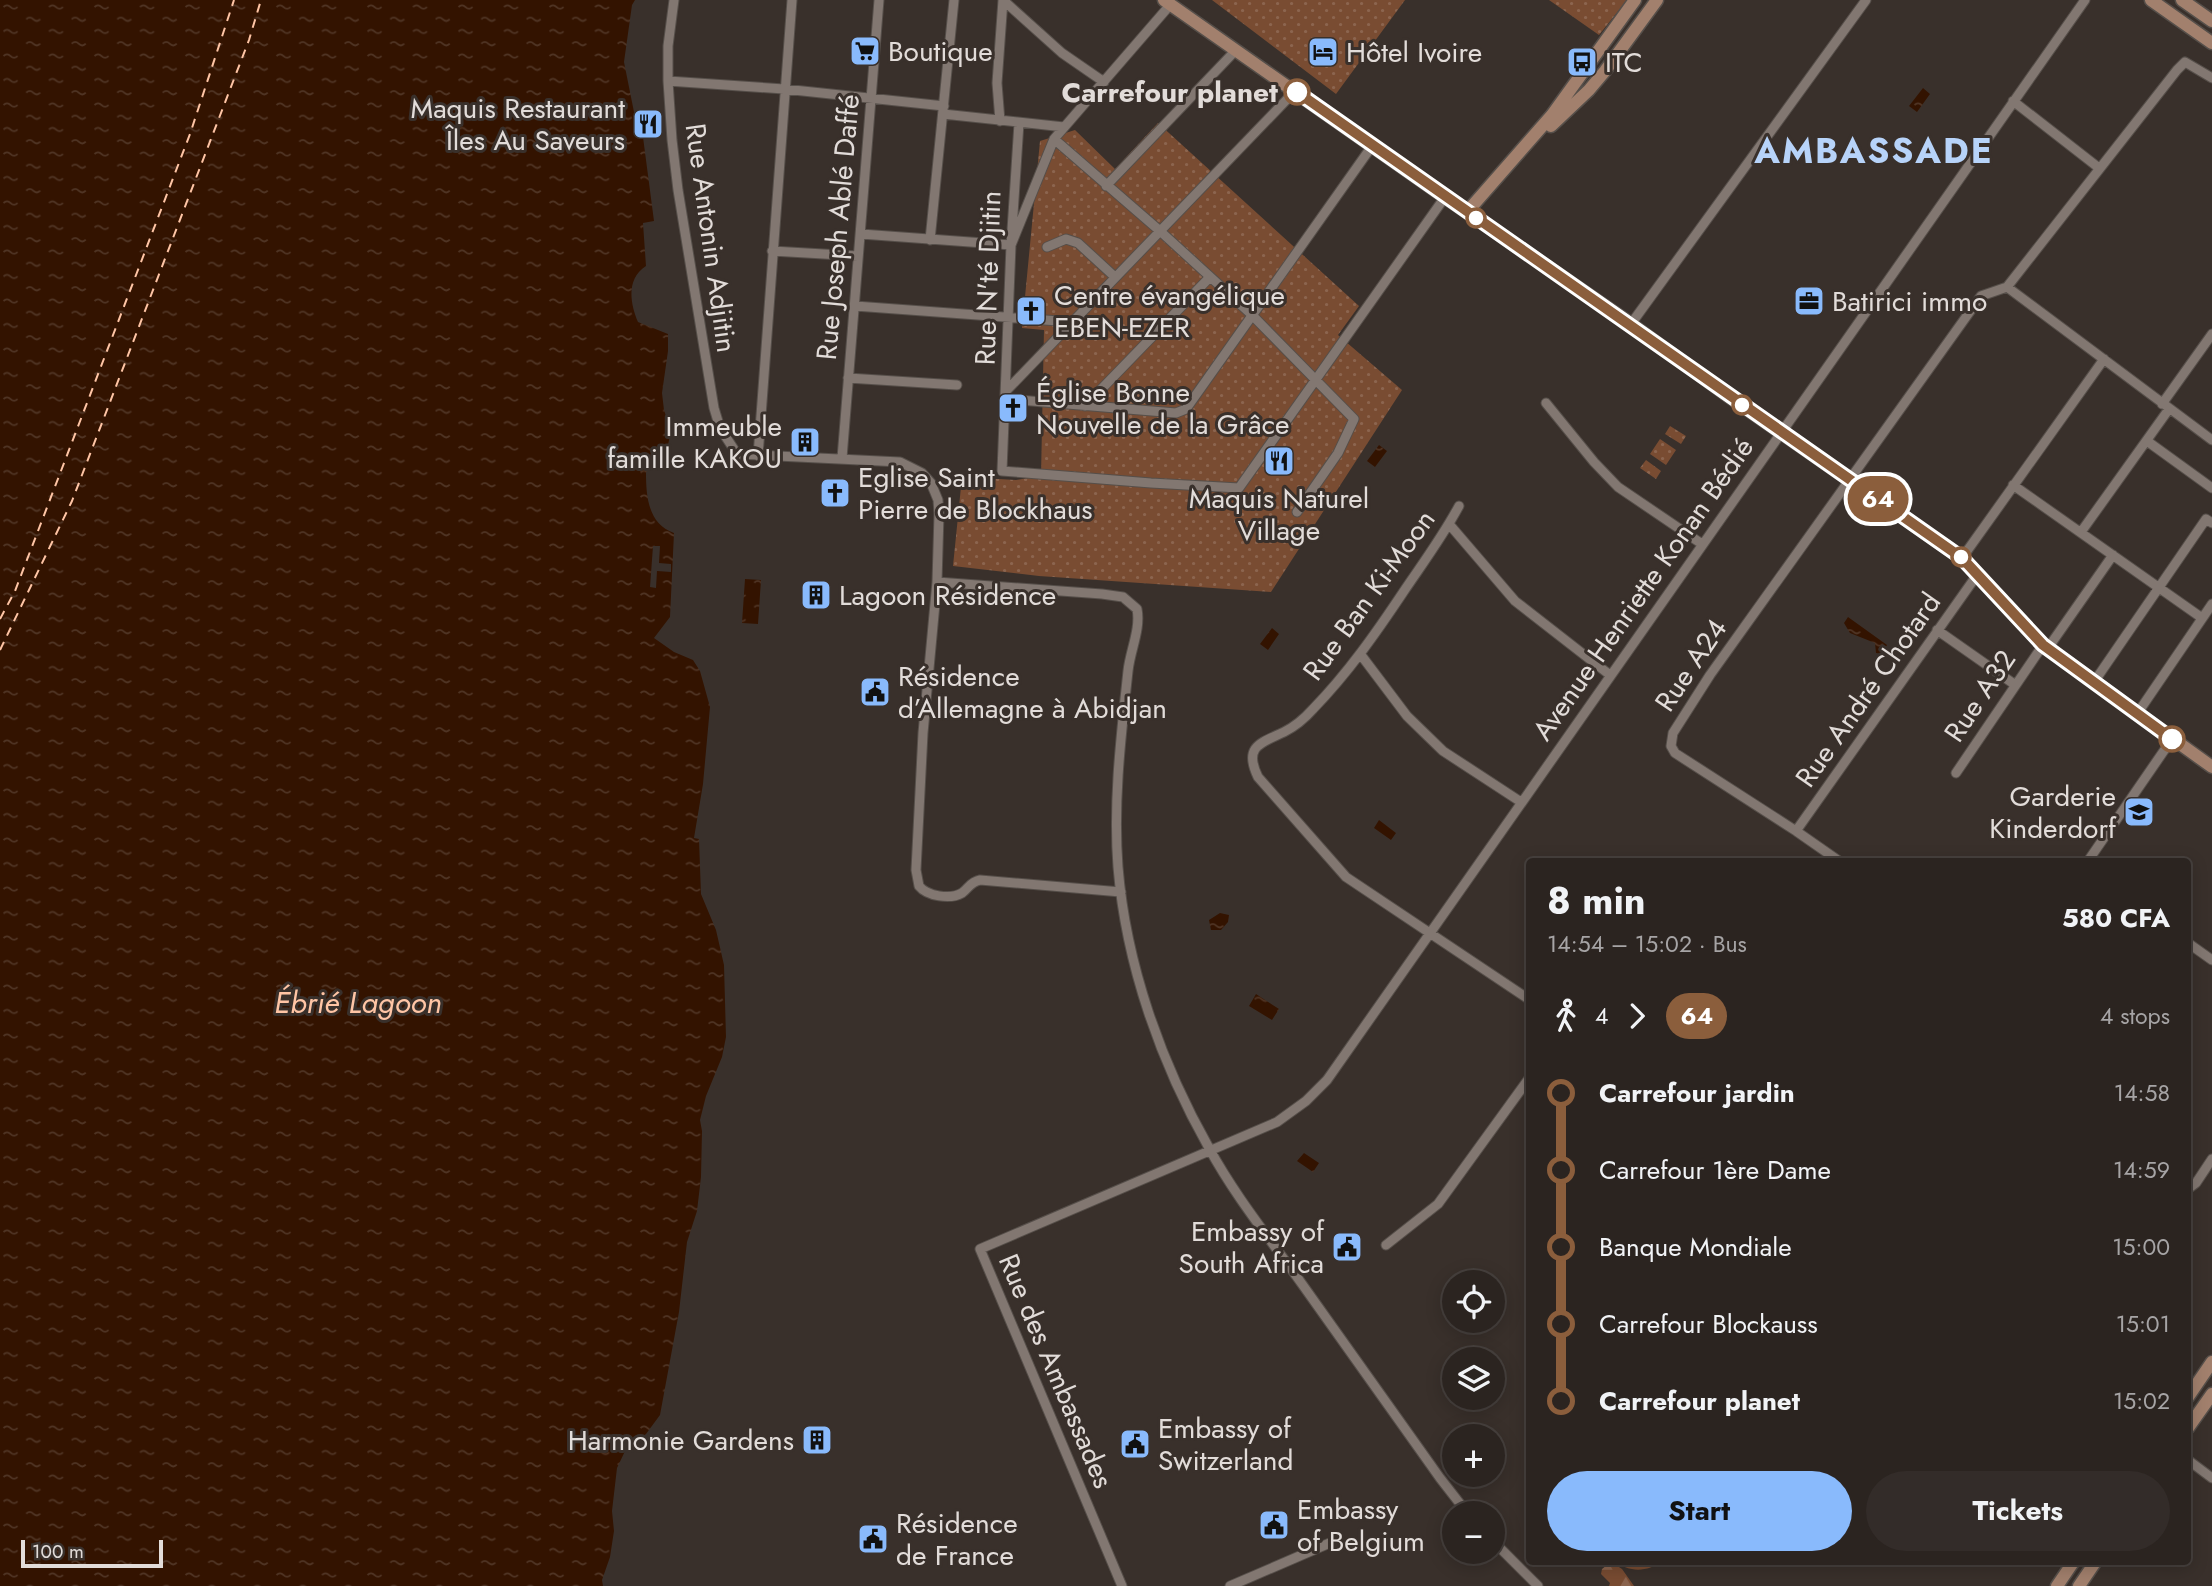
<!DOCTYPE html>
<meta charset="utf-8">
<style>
body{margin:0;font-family:Jost,sans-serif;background:#332c29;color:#f1f3f6;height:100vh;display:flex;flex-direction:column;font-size:26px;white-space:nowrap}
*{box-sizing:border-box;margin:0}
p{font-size:23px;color:#a6a4a5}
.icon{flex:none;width:38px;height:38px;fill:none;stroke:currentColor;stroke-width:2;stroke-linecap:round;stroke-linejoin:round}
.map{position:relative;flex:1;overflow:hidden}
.details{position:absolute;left:1526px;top:858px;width:665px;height:707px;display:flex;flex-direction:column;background:#2b2420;border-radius:7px;box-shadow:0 4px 18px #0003,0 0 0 2px #47413e}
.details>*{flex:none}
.badge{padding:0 14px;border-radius:23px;font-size:24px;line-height:46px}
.tools{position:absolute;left:1442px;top:1270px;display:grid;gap:14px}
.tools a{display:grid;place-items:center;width:63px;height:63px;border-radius:50%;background:#2b2420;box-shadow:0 4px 18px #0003,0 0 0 2px #47413e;font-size:35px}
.scale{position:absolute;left:21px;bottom:18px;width:142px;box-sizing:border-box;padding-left:7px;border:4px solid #e2dcd9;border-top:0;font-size:19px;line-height:24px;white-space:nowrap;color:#e2dcd9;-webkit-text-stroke:5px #39302b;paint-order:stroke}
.map>.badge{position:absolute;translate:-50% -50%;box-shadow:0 0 0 4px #fff}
.legs{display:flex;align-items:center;gap:10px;height:77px;padding:0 21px;font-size:23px}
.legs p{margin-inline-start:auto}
.summary{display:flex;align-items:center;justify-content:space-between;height:119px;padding:0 21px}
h1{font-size:38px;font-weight:700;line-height:52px}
.cta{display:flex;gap:14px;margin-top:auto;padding:14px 21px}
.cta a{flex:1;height:80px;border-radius:42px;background:#89bafc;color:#111;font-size:28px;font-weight:700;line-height:80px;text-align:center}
.cta a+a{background:#332c29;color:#f1f3f6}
ul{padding:0 21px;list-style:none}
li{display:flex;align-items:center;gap:24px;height:77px;font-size:26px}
li i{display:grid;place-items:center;width:10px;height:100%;margin:0 9px;background:currentColor}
li i::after{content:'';width:18px;height:18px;margin:-9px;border:5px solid;border-radius:50%;background:#2b2420}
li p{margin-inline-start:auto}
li:first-child i{background:linear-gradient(#0000 50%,currentColor 0)}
li:last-child i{background:linear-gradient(currentColor 50%,#0000 0)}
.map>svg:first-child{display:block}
</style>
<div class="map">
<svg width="2212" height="1586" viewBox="0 0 2212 1586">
<defs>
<pattern id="grass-dots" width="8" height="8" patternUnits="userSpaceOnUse" patternTransform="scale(1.75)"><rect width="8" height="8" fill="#794c32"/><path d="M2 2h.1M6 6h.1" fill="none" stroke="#8c654f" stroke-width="1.8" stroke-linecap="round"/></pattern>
<pattern id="forest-firs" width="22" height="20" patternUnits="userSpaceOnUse" patternTransform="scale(1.75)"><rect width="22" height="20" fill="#794c32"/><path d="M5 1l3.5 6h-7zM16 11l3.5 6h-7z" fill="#8c654f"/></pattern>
<pattern id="water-ripples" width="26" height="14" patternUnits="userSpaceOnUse" patternTransform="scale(1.75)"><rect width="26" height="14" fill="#331300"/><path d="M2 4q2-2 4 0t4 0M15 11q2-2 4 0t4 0" fill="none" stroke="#503525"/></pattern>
</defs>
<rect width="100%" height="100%" fill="#39302b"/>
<!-- grass -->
<path fill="url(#grass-dots)" d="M1212,0H1405L1336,94Z
M1549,0H1627L1599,35Z
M1158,123L1359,306L1338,335L1402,390L1271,592L1039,576L953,566L962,477L1016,480L1041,476L1044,330L1022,328L1040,141L1075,130L1115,169Z
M1670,426L1686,436L1681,444L1665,434Z
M1660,439L1676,450L1666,465L1650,454Z
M1646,460L1661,471L1656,479L1640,468Z"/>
<!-- forest -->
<path fill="url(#forest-firs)" d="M1611,1562L1622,1569L1634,1586H1609L1610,1583L1601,1574L1602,1569Z"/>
<!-- park -->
<path fill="#794c32" d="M1615,1561H1662C1648,1572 1629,1573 1615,1561Z"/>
<!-- water -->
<path fill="url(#water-ripples)" d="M0,0H635L632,5L624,62L638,132L643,137L654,221L643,223L646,266C626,279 630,303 638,322L668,334V351L662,393L664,410L671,431L666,454L646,472C646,496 648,524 674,533L670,617L654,638L674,652L693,660L700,671L710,707L703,784L694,838L699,839L701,894L716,930L724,965L726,1037L722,1057L706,1096L700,1120L702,1131L701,1177L697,1211L687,1242L679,1312L660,1415L646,1434L626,1449L617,1468L612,1511L614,1531L610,1557L602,1580L603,1586H0Z
M1923,88L1930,94L1917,112L1909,106Z
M1379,445L1387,451L1375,467L1367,461Z
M745,579L761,580L758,624L742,623Z
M1848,617L1887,645L1882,654L1876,653L1875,643L1850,633L1844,623Z
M1272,628L1279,634L1268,650L1260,644Z
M1379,820L1396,833L1391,840L1374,828Z
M1220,913L1229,915L1228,922L1221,930H1211L1209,920Z
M1256,994L1279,1009L1272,1020L1249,1006Z
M1304,1153L1319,1163L1313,1172L1297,1161Z"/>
<!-- pier -->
<path fill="#39302b" d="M653,546H660L659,563L671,564V572L657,571L656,588L650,587Z"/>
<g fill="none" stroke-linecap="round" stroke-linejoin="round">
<!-- ferry -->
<path stroke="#ffc5a5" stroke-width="2" stroke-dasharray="9 7" stroke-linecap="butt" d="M0,619L15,591L190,134L234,0
M0,650L72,501L249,40L261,0"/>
<!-- street casing -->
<g stroke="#564f4a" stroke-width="11">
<path id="street" d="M674,0L668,46V81L672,140L678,190L714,408L720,428L737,454L900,462L922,473L931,483L938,500L939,514L937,582L923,733L916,870L919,886C927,896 950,900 962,893C969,888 970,882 980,880L1121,892
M1003,0L1062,53L1104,82
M668,81L784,89L944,106
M2013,101L2099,168
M943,114L1064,127
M1000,121L997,83L1003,0
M1019,123L1011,245L1002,471L1151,483L1239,488L1445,197
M1054,139L1160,231L1252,315L1354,419L1338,453L1297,512
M1106,186L1236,50
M861,234L1011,245L1054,139L1170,5
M930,240L954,0
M1047,247L1066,239L1078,243L1115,277
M772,251L858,256
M2007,287L2212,440
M855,306L1072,322
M1631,324L1866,0
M848,378L957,385
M1007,390L1295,91
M1006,399L1176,413L1186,409L1372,146
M1546,403L1594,462L1618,487L1702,544
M2162,404L2212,334
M1085,406L1210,277
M2147,441L2212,488
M758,456L792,0
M842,458L879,0
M2013,485L2202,618
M1459,506C1443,536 1423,563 1404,591C1376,633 1348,673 1313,709C1305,718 1294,727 1284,732C1261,743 1243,746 1258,777L1346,877L1530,1000
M1449,524L1515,601L1610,675
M2081,532L2169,409
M1962,558L2104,359
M937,582L1102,594L1123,597L1137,609C1141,629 1130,651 1128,671C1121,736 1113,802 1118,867C1126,965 1161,1063 1209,1148C1235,1196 1270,1239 1302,1284C1348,1349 1394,1413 1440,1478L1468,1514
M1937,630L2014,684
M2048,648L2113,555
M1361,655L1407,716L1443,751L1521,802
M2094,682L2206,519L2212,523
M2137,714L2212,604
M1956,773L2043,645
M1796,831L1977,575
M1839,861L1796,831L1675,753L1671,746L1673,733L1710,675L1981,296L2007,287L2177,70L2185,62L2212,78
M2088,861L2172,739
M2188,943L2212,960
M2188,1189L2196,1183L2212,1159
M1386,1245L1438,1204L1530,1077
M2188,1460L2212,1478
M1493,1541L1538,1586
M1122,1586L980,1249L1277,1122L1306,1101L1327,1080L2085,0
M1230,1586L1332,1542"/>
</g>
<!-- secondary casing -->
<g stroke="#564f4a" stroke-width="15">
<path id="secondary" d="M1164,0L1445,197L1631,324L1727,395L1962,558L2043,645L2212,767
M2151,0L2212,43
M2182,0L2212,21
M1551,126L1589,90L1605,71L1657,0
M1467,212L1552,115L1635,0
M2188,1397L2212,1362
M2188,1428L2212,1394
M2057,1586L2074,1561
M2079,1586L2096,1561"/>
</g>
<!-- street -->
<use href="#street" stroke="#827771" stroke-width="9"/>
<!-- secondary -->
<use href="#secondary" stroke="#a2806d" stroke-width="12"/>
</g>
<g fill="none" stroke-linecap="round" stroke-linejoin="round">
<!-- line-1 casing -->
<g stroke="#fff" stroke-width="16">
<path id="line-1" d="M1297,92L1962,558L2043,645L2172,739"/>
</g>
<!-- line-1 -->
<use href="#line-1" stroke="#8b5e3c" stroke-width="10"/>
</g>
<!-- icons -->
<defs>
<g id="supermarket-square" transform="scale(1.575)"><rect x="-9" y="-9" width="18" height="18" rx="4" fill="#89bafc" stroke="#39302b"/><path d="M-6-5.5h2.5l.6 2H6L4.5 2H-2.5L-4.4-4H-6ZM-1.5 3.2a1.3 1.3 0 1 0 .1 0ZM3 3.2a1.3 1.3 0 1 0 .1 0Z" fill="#111"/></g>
<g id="hotel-square" transform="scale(1.575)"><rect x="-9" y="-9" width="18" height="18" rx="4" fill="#89bafc" stroke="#39302b"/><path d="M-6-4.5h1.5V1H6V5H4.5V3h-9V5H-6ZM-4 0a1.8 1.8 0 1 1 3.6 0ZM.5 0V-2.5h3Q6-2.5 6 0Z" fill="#111"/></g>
<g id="bus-square" transform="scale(1.575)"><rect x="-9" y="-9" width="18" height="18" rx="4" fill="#89bafc" stroke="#39302b"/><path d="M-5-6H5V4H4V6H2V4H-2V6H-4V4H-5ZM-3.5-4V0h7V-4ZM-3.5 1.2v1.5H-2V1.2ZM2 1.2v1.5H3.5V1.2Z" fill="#111"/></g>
<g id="restaurant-square" transform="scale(1.575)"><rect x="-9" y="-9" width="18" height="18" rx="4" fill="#89bafc" stroke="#39302b"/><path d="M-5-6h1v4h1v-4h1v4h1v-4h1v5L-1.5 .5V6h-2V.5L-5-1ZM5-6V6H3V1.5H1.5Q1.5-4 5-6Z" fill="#111"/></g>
<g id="office-square" transform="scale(1.575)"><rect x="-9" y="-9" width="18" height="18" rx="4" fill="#89bafc" stroke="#39302b"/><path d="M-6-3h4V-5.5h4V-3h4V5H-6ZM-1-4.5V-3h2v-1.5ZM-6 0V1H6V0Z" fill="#111"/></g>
<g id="church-square" transform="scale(1.575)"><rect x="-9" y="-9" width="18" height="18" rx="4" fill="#89bafc" stroke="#39302b"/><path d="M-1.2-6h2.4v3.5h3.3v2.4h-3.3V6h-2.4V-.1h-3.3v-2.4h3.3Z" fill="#111"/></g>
<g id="building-square" transform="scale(1.575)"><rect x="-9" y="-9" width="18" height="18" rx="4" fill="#89bafc" stroke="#39302b"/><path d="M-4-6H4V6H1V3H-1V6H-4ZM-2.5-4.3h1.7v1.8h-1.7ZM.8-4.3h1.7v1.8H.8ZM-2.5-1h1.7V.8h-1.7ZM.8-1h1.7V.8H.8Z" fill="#111"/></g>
<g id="civic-square" transform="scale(1.575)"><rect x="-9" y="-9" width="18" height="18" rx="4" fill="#89bafc" stroke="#39302b"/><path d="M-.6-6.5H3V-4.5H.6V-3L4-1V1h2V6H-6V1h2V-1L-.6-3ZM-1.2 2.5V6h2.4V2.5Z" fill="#111"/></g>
<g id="school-square" transform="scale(1.575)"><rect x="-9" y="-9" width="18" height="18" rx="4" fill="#89bafc" stroke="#39302b"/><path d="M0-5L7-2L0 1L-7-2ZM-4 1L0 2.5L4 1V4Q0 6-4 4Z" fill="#111"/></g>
</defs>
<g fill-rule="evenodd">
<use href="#supermarket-square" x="865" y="51"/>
<use href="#hotel-square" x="1323" y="52"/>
<use href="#bus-square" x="1582" y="62"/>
<use href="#restaurant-square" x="648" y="124"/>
<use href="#office-square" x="1809" y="301"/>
<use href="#church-square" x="1031" y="311"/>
<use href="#church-square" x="1013" y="408"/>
<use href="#building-square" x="805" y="442"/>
<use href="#restaurant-square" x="1279" y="461"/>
<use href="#church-square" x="835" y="493"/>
<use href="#building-square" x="816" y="595"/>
<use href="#civic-square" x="875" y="692"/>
<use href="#school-square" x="2139" y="812"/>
<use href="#civic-square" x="1347" y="1247"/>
<use href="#building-square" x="817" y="1440"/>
<use href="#civic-square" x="1135" y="1444"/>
<use href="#civic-square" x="1274" y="1525"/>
<use href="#civic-square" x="873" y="1539"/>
</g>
<!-- markers -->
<g fill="#fff" stroke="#8b5e3c" stroke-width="3.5">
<circle cx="1297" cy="92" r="12"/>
<circle cx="1476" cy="218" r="9"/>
<circle cx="1742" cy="405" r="9"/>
<circle cx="1961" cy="557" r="9"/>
<circle cx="2172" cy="739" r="12"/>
</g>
<g text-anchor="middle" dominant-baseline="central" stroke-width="6" stroke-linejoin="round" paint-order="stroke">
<!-- poi labels -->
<g font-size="28" fill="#e2dcd9" stroke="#39302b" text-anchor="start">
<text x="888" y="51">Boutique</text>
<text x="1346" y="52">Hôtel Ivoire</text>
<text x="1605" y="62">ITC</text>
<text x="625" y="108" text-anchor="end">Maquis Restaurant<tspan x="625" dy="32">Îles Au Saveurs</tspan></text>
<text x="1054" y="295">Centre évangélique<tspan x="1054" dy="32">EBEN-EZER</tspan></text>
<text x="1832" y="301">Batirici immo</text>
<text x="1036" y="392">Église Bonne<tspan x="1036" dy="32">Nouvelle de la Grâce</tspan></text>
<text x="782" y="426" text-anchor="end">Immeuble<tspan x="782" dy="32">famille KAKOU</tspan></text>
<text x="858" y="477">Eglise Saint<tspan x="858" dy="32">Pierre de Blockhaus</tspan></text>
<text x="1279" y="498" text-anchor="middle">Maquis Naturel<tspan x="1279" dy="32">Village</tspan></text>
<text x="839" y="595">Lagoon Résidence</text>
<text x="898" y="676">Résidence<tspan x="898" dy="32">d’Allemagne à Abidjan</tspan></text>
<text x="2116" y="796" text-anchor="end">Garderie<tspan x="2116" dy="32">Kinderdorf</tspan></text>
<text x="1324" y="1231" text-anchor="end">Embassy of<tspan x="1324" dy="32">South Africa</tspan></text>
<text x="1158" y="1428">Embassy of<tspan x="1158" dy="32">Switzerland</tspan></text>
<text x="794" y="1440" text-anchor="end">Harmonie Gardens</text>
<text x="1297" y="1509">Embassy<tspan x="1297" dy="32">of Belgium</tspan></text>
<text x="896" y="1523">Résidence<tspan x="896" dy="32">de France</tspan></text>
</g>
<!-- stop labels -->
<g font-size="28" font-weight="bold" fill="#e2dcd9" stroke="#39302b" text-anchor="end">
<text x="1278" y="92">Carrefour planet</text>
</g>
<!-- street labels -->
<g font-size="28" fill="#e2dcd9" stroke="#39302b">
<text transform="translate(838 227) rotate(-85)">Rue Joseph Ablé Daffé</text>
<text transform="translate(711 238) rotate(82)">Rue Antonin Adjitin</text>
<text transform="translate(988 278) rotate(-88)">Rue N'té Djitin</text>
<text transform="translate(1643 589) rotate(-55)">Avenue Henriette Konan Bédié</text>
<text transform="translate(1369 595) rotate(-54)">Rue Ban Ki-Moon</text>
<text transform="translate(1691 665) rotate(-56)">Rue A24</text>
<text transform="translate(1868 690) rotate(-55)">Rue André Chotard</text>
<text transform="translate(1980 696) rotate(-56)">Rue A32</text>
<text transform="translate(1056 1371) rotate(67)">Rue des Ambassades</text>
</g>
<!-- water labels -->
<g font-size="30" font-style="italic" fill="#ffc5a5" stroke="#39302b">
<text x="358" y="1002">Ébrié Lagoon</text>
</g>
<!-- district labels -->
<g font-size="35" font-weight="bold" letter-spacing="2" fill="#b7d3f9" stroke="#39302b">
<text x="1874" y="151">AMBASSADE</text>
</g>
</g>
</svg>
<div class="tools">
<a><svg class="icon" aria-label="locate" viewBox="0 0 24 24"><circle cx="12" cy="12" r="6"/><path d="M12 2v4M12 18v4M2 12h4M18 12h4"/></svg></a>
<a><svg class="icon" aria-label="layers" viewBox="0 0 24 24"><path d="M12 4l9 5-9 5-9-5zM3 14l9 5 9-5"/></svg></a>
<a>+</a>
<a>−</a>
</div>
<div class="scale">100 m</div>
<b class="badge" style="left:1878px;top:499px;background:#8b5e3c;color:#fff">64</b>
<section class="details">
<div class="summary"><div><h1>8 min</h1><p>14:54 – 15:02 · Bus</p></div><b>580 CFA</b></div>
<div class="legs"><svg class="icon" aria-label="walk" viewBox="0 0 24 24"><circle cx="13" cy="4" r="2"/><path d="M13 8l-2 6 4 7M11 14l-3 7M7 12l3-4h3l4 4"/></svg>4<svg class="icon" aria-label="forward" viewBox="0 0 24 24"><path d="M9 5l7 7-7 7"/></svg><b class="badge" style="background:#8b5e3c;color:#fff">64</b><p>4 stops</p></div>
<ul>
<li><i style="color:#8b5e3c"></i><b>Carrefour jardin</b><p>14:58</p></li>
<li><i style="color:#8b5e3c"></i><span>Carrefour 1ère Dame</span><p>14:59</p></li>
<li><i style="color:#8b5e3c"></i><span>Banque Mondiale</span><p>15:00</p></li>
<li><i style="color:#8b5e3c"></i><span>Carrefour Blockauss</span><p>15:01</p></li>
<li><i style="color:#8b5e3c"></i><b>Carrefour planet</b><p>15:02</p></li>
</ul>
<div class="cta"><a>Start</a><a>Tickets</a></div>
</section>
</div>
